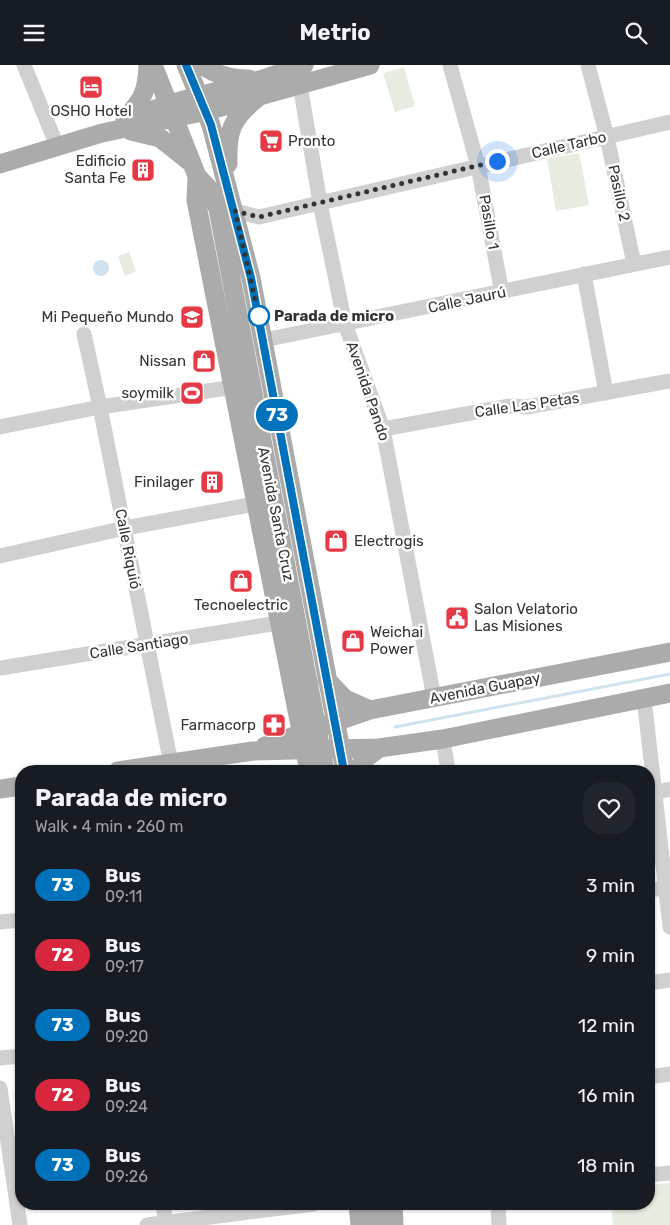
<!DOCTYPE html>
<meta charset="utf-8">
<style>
body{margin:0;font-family:Rubik,sans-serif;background:#20242c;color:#f1f3f6;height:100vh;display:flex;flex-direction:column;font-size:19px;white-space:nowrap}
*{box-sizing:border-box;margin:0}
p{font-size:16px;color:#9ea1a6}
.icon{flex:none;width:28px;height:28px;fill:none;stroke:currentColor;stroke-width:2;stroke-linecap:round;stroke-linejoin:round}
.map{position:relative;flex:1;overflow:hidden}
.sheet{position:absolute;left:15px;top:700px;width:640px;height:445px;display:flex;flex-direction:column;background:#171b24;border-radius:20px;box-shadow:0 1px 4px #0004}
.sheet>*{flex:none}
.badge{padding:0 10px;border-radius:16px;font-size:18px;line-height:32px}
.you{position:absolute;width:25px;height:25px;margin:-12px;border:4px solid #fff;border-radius:50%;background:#1a73e8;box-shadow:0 0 0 8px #1a73e833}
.map>.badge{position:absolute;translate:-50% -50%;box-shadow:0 0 0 2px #fff}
.round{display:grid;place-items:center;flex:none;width:52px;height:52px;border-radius:20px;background:#20242c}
.head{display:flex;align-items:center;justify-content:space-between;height:85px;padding:0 20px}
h1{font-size:24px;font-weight:700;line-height:38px}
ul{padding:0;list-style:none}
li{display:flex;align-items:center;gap:15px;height:70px;padding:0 20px}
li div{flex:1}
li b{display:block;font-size:19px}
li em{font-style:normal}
li .badge{min-width:55px;font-weight:700;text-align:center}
header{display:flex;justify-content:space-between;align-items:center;height:65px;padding:0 20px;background:#171b24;font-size:22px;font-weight:700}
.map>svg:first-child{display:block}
</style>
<header><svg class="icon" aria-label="menu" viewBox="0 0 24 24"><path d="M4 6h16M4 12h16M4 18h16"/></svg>Metrio<svg class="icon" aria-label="search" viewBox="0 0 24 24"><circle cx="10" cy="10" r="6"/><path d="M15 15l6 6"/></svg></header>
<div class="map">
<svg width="670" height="1160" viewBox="0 0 670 1160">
<rect width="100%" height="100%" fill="#fff"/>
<!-- green -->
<path fill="#e6ecdf" d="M404,2L415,41L395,47L383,8Z
M579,88L589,140L556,146L547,94Z
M129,187L136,207L125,211L118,191Z
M670,1118V1160H613L611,1139H649V1120Z"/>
<!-- water -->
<path fill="#cfe2ee" d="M93 203a8 8 0 1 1 16 0a8 8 0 1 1-16 0Z"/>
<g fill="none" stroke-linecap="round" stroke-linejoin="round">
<!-- stream -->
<path stroke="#cfe2ee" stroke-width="3" d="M395,662L670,609"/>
<!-- minor -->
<path stroke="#d0d0d0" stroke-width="15" d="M24,0L57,81
M450,0L478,101L502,228
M588,0L607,72L634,199
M300,20L320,138L345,259L383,364L434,633
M235,146L259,152L670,57
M584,209L606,328
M84,269L100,342L171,699
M264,275L670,192
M0,362L100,342L234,322
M383,364L510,341L527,342L670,316
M0,491L125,463L255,439
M0,603L278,558
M644,633L670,862
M443,674L448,706
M649,729L670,724
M649,825L670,822
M0,857L21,855
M649,918L670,915
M0,993L21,991
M649,1012L670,1009
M0,1023L20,1160
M649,1110L670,1108
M163,1139L166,1160
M498,1139L499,1160
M147,1160L314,1139"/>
<!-- major -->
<path stroke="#ababab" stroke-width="19" d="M153,0L197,111L211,126L218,144L325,706
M186,0L211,60L251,213L345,706
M202,0C216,10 233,14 249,14
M132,53L169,39L263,14L304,0
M125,54C143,34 147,27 148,0
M131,66L160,73L189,96
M0,99L102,68L207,46L370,0
M228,99C227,67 231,54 256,34
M197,111L196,135L309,706
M327,615L345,634L370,645
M265,681L370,645L670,587
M118,706L253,686L379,683L443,674L670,628
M357,706L365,694L379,683
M0,724L21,721
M358,1139L360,1160
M376,1139L378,1160
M393,1139L394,1160"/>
</g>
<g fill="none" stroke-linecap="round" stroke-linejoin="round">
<!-- line casing -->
<g stroke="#fff" stroke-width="11">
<path id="line" d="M186,0L211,60L251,213L344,706"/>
</g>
<!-- line -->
<use href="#line" stroke="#0072bc" stroke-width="8"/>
<!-- walk -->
<path stroke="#333" stroke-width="5" stroke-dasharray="0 9" d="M259,251L235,146L259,152L497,96"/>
</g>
<!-- icons -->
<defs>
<g id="hotel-square" transform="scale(1.25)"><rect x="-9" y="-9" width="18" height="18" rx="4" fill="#e63946" stroke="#fff"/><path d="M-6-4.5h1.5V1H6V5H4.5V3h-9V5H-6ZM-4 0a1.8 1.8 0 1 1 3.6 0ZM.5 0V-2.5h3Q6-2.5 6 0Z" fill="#fff"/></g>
<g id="supermarket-square" transform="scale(1.25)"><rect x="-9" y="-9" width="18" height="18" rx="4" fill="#e63946" stroke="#fff"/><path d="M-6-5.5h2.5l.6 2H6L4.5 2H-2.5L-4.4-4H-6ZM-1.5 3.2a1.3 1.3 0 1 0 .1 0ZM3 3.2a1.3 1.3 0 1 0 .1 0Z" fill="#fff"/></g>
<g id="building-square" transform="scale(1.25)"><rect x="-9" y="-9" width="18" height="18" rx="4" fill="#e63946" stroke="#fff"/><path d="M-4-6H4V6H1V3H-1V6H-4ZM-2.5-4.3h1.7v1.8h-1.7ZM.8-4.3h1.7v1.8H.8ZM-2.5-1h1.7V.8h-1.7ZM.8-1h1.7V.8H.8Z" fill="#fff"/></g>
<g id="school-square" transform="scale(1.25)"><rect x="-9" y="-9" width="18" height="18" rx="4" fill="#e63946" stroke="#fff"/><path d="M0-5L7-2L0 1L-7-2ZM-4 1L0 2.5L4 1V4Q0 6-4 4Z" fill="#fff"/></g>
<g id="shop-square" transform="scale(1.25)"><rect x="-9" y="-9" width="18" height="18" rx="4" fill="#e63946" stroke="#fff"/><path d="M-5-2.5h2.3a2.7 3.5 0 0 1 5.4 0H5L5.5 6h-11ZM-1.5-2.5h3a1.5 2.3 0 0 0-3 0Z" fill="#fff"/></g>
<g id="stadium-square" transform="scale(1.25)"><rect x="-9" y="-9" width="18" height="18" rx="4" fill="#e63946" stroke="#fff"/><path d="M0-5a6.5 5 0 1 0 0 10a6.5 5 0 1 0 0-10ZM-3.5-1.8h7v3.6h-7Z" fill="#fff"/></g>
<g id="civic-square" transform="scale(1.25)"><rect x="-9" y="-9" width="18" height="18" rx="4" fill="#e63946" stroke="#fff"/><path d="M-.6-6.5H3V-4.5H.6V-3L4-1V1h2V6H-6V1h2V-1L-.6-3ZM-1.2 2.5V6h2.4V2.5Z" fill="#fff"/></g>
<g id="pharmacy-square" transform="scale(1.25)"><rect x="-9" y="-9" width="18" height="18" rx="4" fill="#e63946" stroke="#fff"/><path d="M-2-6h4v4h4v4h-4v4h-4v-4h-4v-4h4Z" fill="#fff"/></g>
</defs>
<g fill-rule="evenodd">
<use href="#hotel-square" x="91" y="22"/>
<use href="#supermarket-square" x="271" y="76"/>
<use href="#building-square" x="143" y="105"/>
<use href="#school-square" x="192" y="252"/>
<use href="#shop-square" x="204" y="296"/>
<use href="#stadium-square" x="192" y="328"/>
<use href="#building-square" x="212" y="417"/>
<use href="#shop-square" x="336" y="476"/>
<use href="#shop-square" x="241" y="516"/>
<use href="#civic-square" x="457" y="553"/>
<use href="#shop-square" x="353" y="576"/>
<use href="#pharmacy-square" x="274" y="660"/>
</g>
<!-- markers -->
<circle fill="#fff" stroke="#0072bc" stroke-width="2.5" cx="259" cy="251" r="10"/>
<g text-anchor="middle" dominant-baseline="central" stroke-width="5" stroke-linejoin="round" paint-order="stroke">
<!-- poi labels -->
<g font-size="15" fill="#333" stroke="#fff" text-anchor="end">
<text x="91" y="46" text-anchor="middle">OSHO Hotel</text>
<text x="288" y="76" text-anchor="start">Pronto</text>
<text x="126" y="96">Edificio<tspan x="126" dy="17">Santa Fe</tspan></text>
<text x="174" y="252">Mi Pequeño Mundo</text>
<text x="186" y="296">Nissan</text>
<text x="174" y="328">soymilk</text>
<text x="194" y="417">Finilager</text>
<text x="354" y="476" text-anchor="start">Electrogis</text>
<text x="241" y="540" text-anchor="middle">Tecnoelectric</text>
<text x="474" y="544" text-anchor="start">Salon Velatorio<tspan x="474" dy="17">Las Misiones</tspan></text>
<text x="370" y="567" text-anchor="start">Weichai<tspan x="370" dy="17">Power</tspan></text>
<text x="256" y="660">Farmacorp</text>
</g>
<!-- street labels -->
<g font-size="15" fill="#333" stroke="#fff">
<text transform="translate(569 80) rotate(-13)">Calle Tarbo</text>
<text transform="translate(619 128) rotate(78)">Pasillo 2</text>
<text transform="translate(489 157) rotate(80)">Pasillo 1</text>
<text transform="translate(467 235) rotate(-12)">Calle Jaurú</text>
<text transform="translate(368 326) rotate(71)">Avenida Pando</text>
<text transform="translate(527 340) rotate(-8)">Calle Las Petas</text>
<text transform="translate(276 449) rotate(79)">Avenida Santa Cruz</text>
<text transform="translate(128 484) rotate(79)">Calle Riquió</text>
<text transform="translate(139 581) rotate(-9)">Calle Santiago</text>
<text transform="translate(485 623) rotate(-11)">Avenida Guapay</text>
</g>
<!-- stop labels -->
<g font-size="15" font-weight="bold" fill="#333" stroke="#fff" text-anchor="start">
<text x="274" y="251">Parada de micro</text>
</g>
</g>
</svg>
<div class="you" style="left:497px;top:96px"></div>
<b class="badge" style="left:277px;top:350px;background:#0072bc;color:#fff">73</b>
<section class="sheet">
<div class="head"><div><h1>Parada de micro</h1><p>Walk · 4 min · 260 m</p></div><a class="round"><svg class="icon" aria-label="heart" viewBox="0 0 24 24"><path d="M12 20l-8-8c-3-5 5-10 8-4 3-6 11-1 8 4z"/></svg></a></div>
<ul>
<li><span class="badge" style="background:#0072bc;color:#fff">73</span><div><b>Bus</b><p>09:11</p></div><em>3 min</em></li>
<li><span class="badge" style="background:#d7263d;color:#fff">72</span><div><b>Bus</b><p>09:17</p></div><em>9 min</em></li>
<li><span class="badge" style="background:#0072bc;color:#fff">73</span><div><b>Bus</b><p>09:20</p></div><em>12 min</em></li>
<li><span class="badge" style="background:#d7263d;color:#fff">72</span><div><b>Bus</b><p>09:24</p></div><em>16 min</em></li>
<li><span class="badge" style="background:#0072bc;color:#fff">73</span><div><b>Bus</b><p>09:26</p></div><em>18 min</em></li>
</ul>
</section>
</div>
